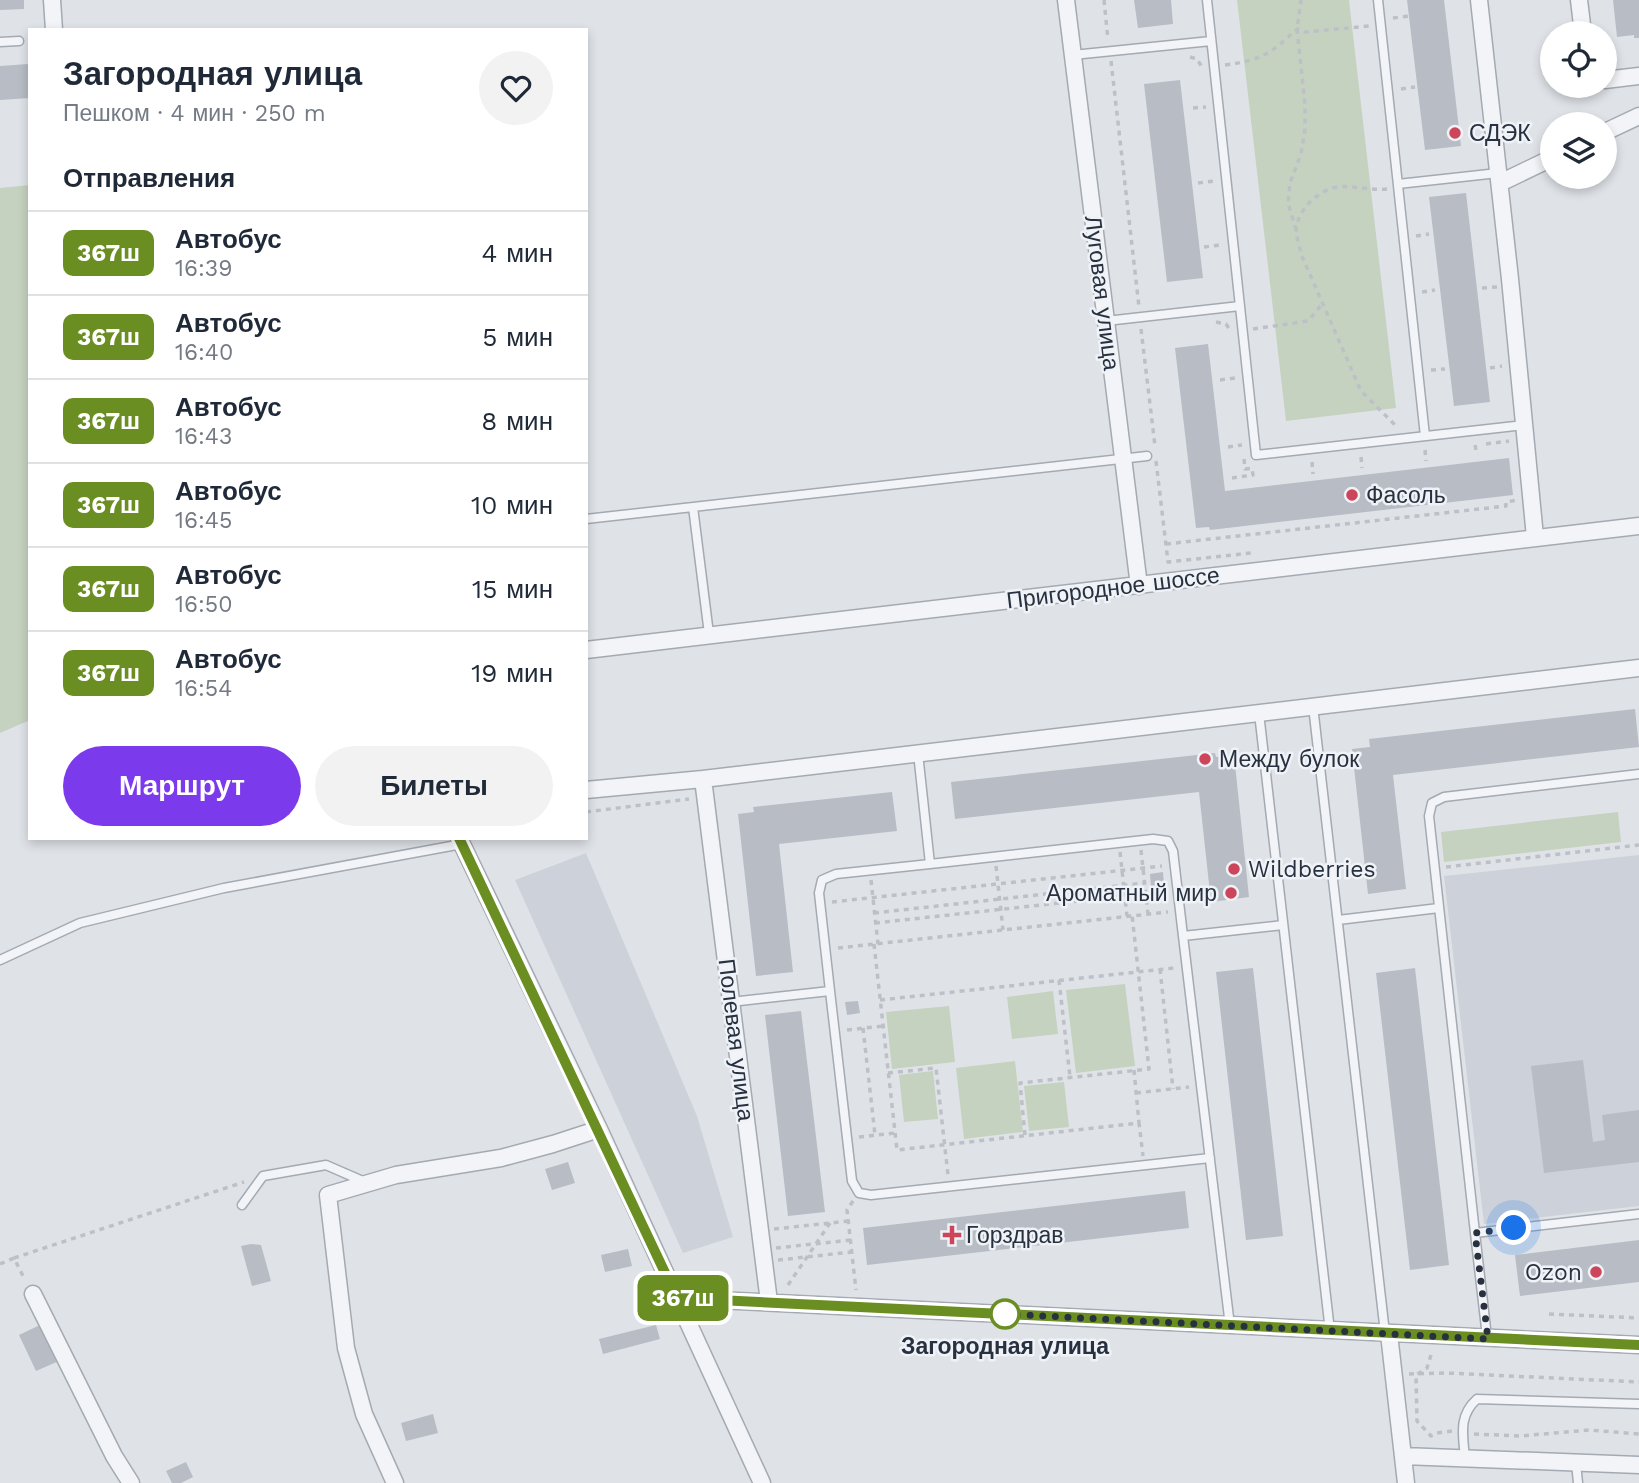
<!DOCTYPE html>
<html lang="ru">
<meta charset="utf-8">
<style>
body{margin:0;font-family:"Work Sans",sans-serif;background:#f2f2f3;color:#1f2937;height:100vh;display:flex;flex-direction:column;font-size:26px;white-space:nowrap}
*{box-sizing:border-box;margin:0}
p{font-size:23px;color:#747a83}
.icon{flex:none;width:38px;height:38px;fill:none;stroke:currentColor;stroke-width:2;stroke-linecap:round;stroke-linejoin:round}
.map{position:relative;flex:1;overflow:hidden}
.panel{position:absolute;left:28px;top:28px;width:560px;height:812px;display:flex;flex-direction:column;background:#fff;border-radius:0px;box-shadow:0 4px 10px #0003}
.panel>*{flex:none}
.badge{padding:0 14px;border-radius:10px;font-size:24px;line-height:46px}
.buttons{position:absolute;left:1540px;top:21px;display:grid;gap:14px}
.buttons a{display:grid;place-items:center;width:77px;height:77px;border-radius:50%;background:#fff;box-shadow:0 4px 10px #0003;font-size:35px}
.you{position:absolute;width:35px;height:35px;margin:-18px;border:5px solid #fff;border-radius:50%;background:#1a73e8;box-shadow:0 0 0 10px #1a73e833}
.map>.badge{position:absolute;translate:-50% -50%;box-shadow:0 0 0 4px #fff}
h2{padding:0 35px;font-size:26px;line-height:63px}
.round{display:grid;place-items:center;flex:none;width:74px;height:74px;border-radius:37px;background:#f2f2f3}
.summary{display:flex;align-items:center;justify-content:space-between;height:119px;padding:0 35px}
h1{font-size:33px;font-weight:600;line-height:52px}
.cta{display:flex;gap:14px;margin-top:auto;padding:14px 35px}
.cta a{flex:1;height:80px;border-radius:42px;background:#7c3aed;color:#fff;font-size:28px;font-weight:600;line-height:80px;text-align:center}
.cta a+a{background:#f2f2f3;color:#1f2937}
ul{padding:0;list-style:none}
li{display:flex;align-items:center;gap:21px;height:84px;padding:0 35px;border-top:2px solid #e0e1e3}
li div{flex:1}
li b{display:block;font-size:26px}
li em{font-style:normal}
li .badge{min-width:77px;font-weight:700;text-align:center}
.map>svg:first-child{display:block}
</style>
<div class="map">
<svg width="1639" height="1483" viewBox="0 0 1639 1483">
<rect width="100%" height="100%" fill="#dfe3e8"/>
<!-- built -->
<path fill="#cdd2da" d="M586,853L697,1116L733,1237L683,1253L515,880Z
M1639,855V1206L1484,1224L1444,876Z"/>
<!-- green -->
<path fill="#c5d2c0" d="M1237,0H1349L1396,408L1286,421Z
M30,185V720L0,733V188Z
M1618,812L1621,842L1444,862L1441,832Z
M1125,984L1135,1066L1076,1073L1066,990Z
M1053,991L1058,1034L1012,1039L1007,997Z
M949,1006L955,1062L892,1069L886,1012Z
M1015,1061L1023,1132L964,1139L956,1068Z
M933,1071L938,1119L904,1122L899,1075Z
M1064,1082L1069,1127L1029,1131L1024,1086Z"/>
<!-- building -->
<path fill="#b7bcc5" d="M0,0H24V9L0,10Z
M1134,0H1171L1173,24L1138,28Z
M1407,0H1444L1461,146L1425,150Z
M1613,0H1639V38H1634V35L1617,37Z
M28,64L30,98L0,100V66Z
M1180,80L1203,278L1167,282L1144,84Z
M1466,193L1490,402L1454,406L1429,197Z
M1208,344L1225,491L1509,458L1513,495L1210,530L1209,527L1196,528L1175,348Z
M1635,709L1639,747L1393,775L1406,889L1368,894L1352,749L1370,747L1369,739Z
M1215,753L1216,757L1234,755L1249,897L1211,902L1199,792L955,819L951,782Z
M892,792L897,831L779,844L793,972L756,976L738,814L754,812L753,807Z
M1163,872L1164,885L1151,886L1150,874Z
M1253,968L1283,1236L1246,1240L1216,972Z
M1415,968L1449,1265L1410,1270L1376,973Z
M858,1001L860,1013L847,1015L845,1002Z
M801,1011L825,1212L788,1216L765,1015Z
M1583,1060L1593,1142L1605,1140L1602,1115L1639,1110V1162L1544,1173L1531,1066Z
M568,1162L575,1183L552,1190L545,1169Z
M1185,1191L1189,1228L867,1265L863,1228Z
M1639,1240V1282L1520,1296L1515,1255Z
M251,1244L261,1245L271,1281L252,1286L241,1246Z
M628,1249L632,1266L605,1272L601,1255Z
M42,1324L59,1361L36,1371L19,1335Z
M656,1325L660,1339L603,1354L599,1339Z
M433,1414L438,1433L406,1441L401,1423Z
M186,1462L193,1477L181,1483H172L166,1471Z"/>
<g fill="none" stroke-linecap="round" stroke-linejoin="round">
<!-- service casing -->
<g stroke="#a4aab2" stroke-width="11">
<path id="service" d="M1207,0L1256,455L1524,425
M1378,0L1425,436
M0,42L19,41
M1073,55L1211,41
M1398,184L1498,173
M1106,321L1240,306
M693,507L709,634
M586,519L1147,456
M1313,706L1385,1333
M1259,713L1330,1331
M918,753L930,864L1153,839L1168,841L1173,851L1183,936
M1338,920L1439,908
M0,960L80,923L224,888L462,844
M830,991L852,1181L859,1193L871,1195L1210,1158
M731,1002L830,991L819,893L822,880L836,874L930,864
M242,1205L263,1176L326,1165L365,1182
M1475,1233L1429,816L1432,803L1444,797L1639,774
M1230,1326L1183,936L1283,925
M1487,1337L1475,1233L1639,1214
M1465,1458C1463,1435 1458,1416 1477,1399L1639,1404
M1576,1463L1578,1483"/>
</g>
<!-- minor casing -->
<g stroke="#a4aab2" stroke-width="19">
<path id="minor" d="M52,0L54,30
M1066,0L1139,586
M1479,0L1510,279L1535,537
M1579,0L1583,33
M1605,80L1639,76
M1605,132L1639,116
M1500,183L1552,158
M586,650L1639,526
M703,779L769,1302
M586,790L703,779L1639,668
M459,838L599,1129L762,1483
M33,1294L114,1456L131,1483
M676,1298L1639,1345
M1389,1334L1406,1483
M1403,1456L1639,1465
M395,1483L364,1414L346,1348L328,1195L396,1175L501,1158L553,1144L599,1129"/>
</g>
<!-- path -->
<path stroke="#bdc1c7" stroke-width="3.5" stroke-dasharray="5 5" stroke-linecap="butt" d="M1104,0L1108,40
M1393,18L1409,16
M1190,57L1197,59L1202,67
M1111,61L1139,307
M1225,65C1262,60 1270,54 1297,29L1305,32L1369,26
M1401,89L1415,87
M1193,108L1206,107
M1198,183L1214,181
M1387,189C1370,191 1354,185 1337,187C1318,190 1296,211 1296,232C1297,239 1300,247 1301,254L1361,391L1397,427
M1296,230L1288,203L1290,183L1301,154L1305,129V104L1297,29L1301,0
M1416,236L1429,234
M1204,247L1220,245
M1482,288L1497,287
M1422,292L1435,290
M1216,322L1226,324L1230,330
M1141,329L1155,446
M1253,329L1308,321L1323,303
M1490,368L1502,366
M1431,370L1445,369
M1220,380L1235,378
M1486,444L1509,441
M1475,445L1477,455
M1228,447L1242,445
M1425,450L1426,461
M1361,457L1362,468
M1244,459L1245,469L1255,468
M1156,461L1168,562L1251,553
M1312,462L1313,474
M1232,478L1253,475L1252,468
M1166,544L1506,506V502L1518,500
M586,812L689,799
M1141,850L1148,914
M1120,852L1127,916
M996,866L1003,930
M1446,867L1639,845
M871,880L878,944
M832,902L1162,866
M874,913L1145,883
M875,923L1124,896
M874,944L897,1150L1139,1123L1143,1156
M838,948L1168,912
M1160,969L1173,1089
M1059,980L1070,1077
M880,1000L1174,968
M863,1028L875,1135
M847,1030L883,1026
M1134,1070L1139,1123
M888,1073L936,1068L948,1175
M1136,1093L1189,1087
M1025,1135L1020,1083L1149,1069L1132,915
M859,1137L895,1133
M853,1201L847,1210L856,1290
M774,1229L849,1221
M776,1248L851,1240
M14,1258L244,1182
M778,1260L852,1252
M0,1264L14,1258L25,1280
M788,1285L830,1223
M1549,1314L1639,1318
M1431,1355L1427,1368L1416,1375L1417,1421L1431,1436L1437,1433L1452,1431
M1409,1374L1446,1373L1639,1382
M1474,1434L1520,1436L1589,1430L1639,1434"/>
<!-- service -->
<use href="#service" stroke="#f2f4f7" stroke-width="8"/>
<!-- minor -->
<use href="#minor" stroke="#f2f4f7" stroke-width="16"/>
</g>
<g fill="none" stroke-linecap="round" stroke-linejoin="round">
<!-- line casing -->
<g stroke="#fff" stroke-width="16">
<path id="line" d="M459,838L677,1298L1639,1345"/>
</g>
<!-- line -->
<use href="#line" stroke="#6b8e23" stroke-width="10"/>
<!-- walk -->
<path stroke="#283140" stroke-width="7" stroke-dasharray="0 12.6" d="M1005,1314L1488,1339L1475,1233L1514,1228"/>
</g>
<!-- markers -->
<g fill="#cd455a" stroke="#eff2f6" stroke-width="2.5">
<circle cx="1455" cy="133" r="7"/>
<circle cx="1352" cy="495" r="7"/>
<circle cx="1205" cy="759" r="7"/>
<circle cx="1234" cy="869" r="7"/>
<circle cx="1231" cy="893" r="7"/>
<path d="M948.5 1224.5h7v7h7v7h-7v7h-7v-7h-7v-7h7z"/>
<circle cx="1596" cy="1272" r="7"/>
</g>
<circle fill="#fff" stroke="#6b8e23" stroke-width="3.5" cx="1005" cy="1314" r="14"/>
<g text-anchor="middle" dominant-baseline="central" stroke-width="5" stroke-linejoin="round" paint-order="stroke">
<!-- poi labels -->
<g font-size="23" fill="#283140" stroke="#eff2f6" text-anchor="start">
<text x="1469" y="133">СДЭК</text>
<text x="1366" y="495">Фасоль</text>
<text x="1219" y="759">Между булок</text>
<text x="1248" y="869">Wildberries</text>
<text x="1217" y="893" text-anchor="end">Ароматный мир</text>
<text x="966" y="1235">Горздрав</text>
<text x="1582" y="1272" text-anchor="end">Ozon</text>
</g>
<!-- street labels -->
<g font-size="23" fill="#283140" stroke="#eff2f6">
<text transform="translate(1102 293) rotate(83)">Луговая улица</text>
<text transform="translate(1113 588) rotate(-7)">Пригородное шоссе</text>
<text transform="translate(736 1040) rotate(83)">Полевая улица</text>
</g>
<!-- stop labels -->
<g font-size="23" font-weight="bold" fill="#283140" stroke="#eff2f6">
<text x="1005" y="1346">Загородная улица</text>
</g>
</g>
</svg>
<div class="buttons">
<a><svg class="icon" aria-label="locate" viewBox="0 0 24 24"><circle cx="12" cy="12" r="6"/><path d="M12 2v4M12 18v4M2 12h4M18 12h4"/></svg></a>
<a><svg class="icon" aria-label="layers" viewBox="0 0 24 24"><path d="M12 4l9 5-9 5-9-5zM3 14l9 5 9-5"/></svg></a>
</div>
<div class="you" style="left:1514px;top:1228px"></div>
<b class="badge" style="left:683px;top:1298px;background:#6b8e23;color:#fff">367ш</b>
<section class="panel">
<div class="summary"><div><h1>Загородная улица</h1><p>Пешком · 4 мин · 250 m</p></div><a class="round"><svg class="icon" aria-label="heart" viewBox="0 0 24 24"><path d="M12 20l-8-8c-3-5 5-10 8-4 3-6 11-1 8 4z"/></svg></a></div>
<h2>Отправления</h2>
<ul>
<li><span class="badge" style="background:#6b8e23;color:#fff">367ш</span><div><b>Автобус</b><p>16:39</p></div><em>4 мин</em></li>
<li><span class="badge" style="background:#6b8e23;color:#fff">367ш</span><div><b>Автобус</b><p>16:40</p></div><em>5 мин</em></li>
<li><span class="badge" style="background:#6b8e23;color:#fff">367ш</span><div><b>Автобус</b><p>16:43</p></div><em>8 мин</em></li>
<li><span class="badge" style="background:#6b8e23;color:#fff">367ш</span><div><b>Автобус</b><p>16:45</p></div><em>10 мин</em></li>
<li><span class="badge" style="background:#6b8e23;color:#fff">367ш</span><div><b>Автобус</b><p>16:50</p></div><em>15 мин</em></li>
<li><span class="badge" style="background:#6b8e23;color:#fff">367ш</span><div><b>Автобус</b><p>16:54</p></div><em>19 мин</em></li>
</ul>
<div class="cta"><a>Маршрут</a><a>Билеты</a></div>
</section>
</div>
